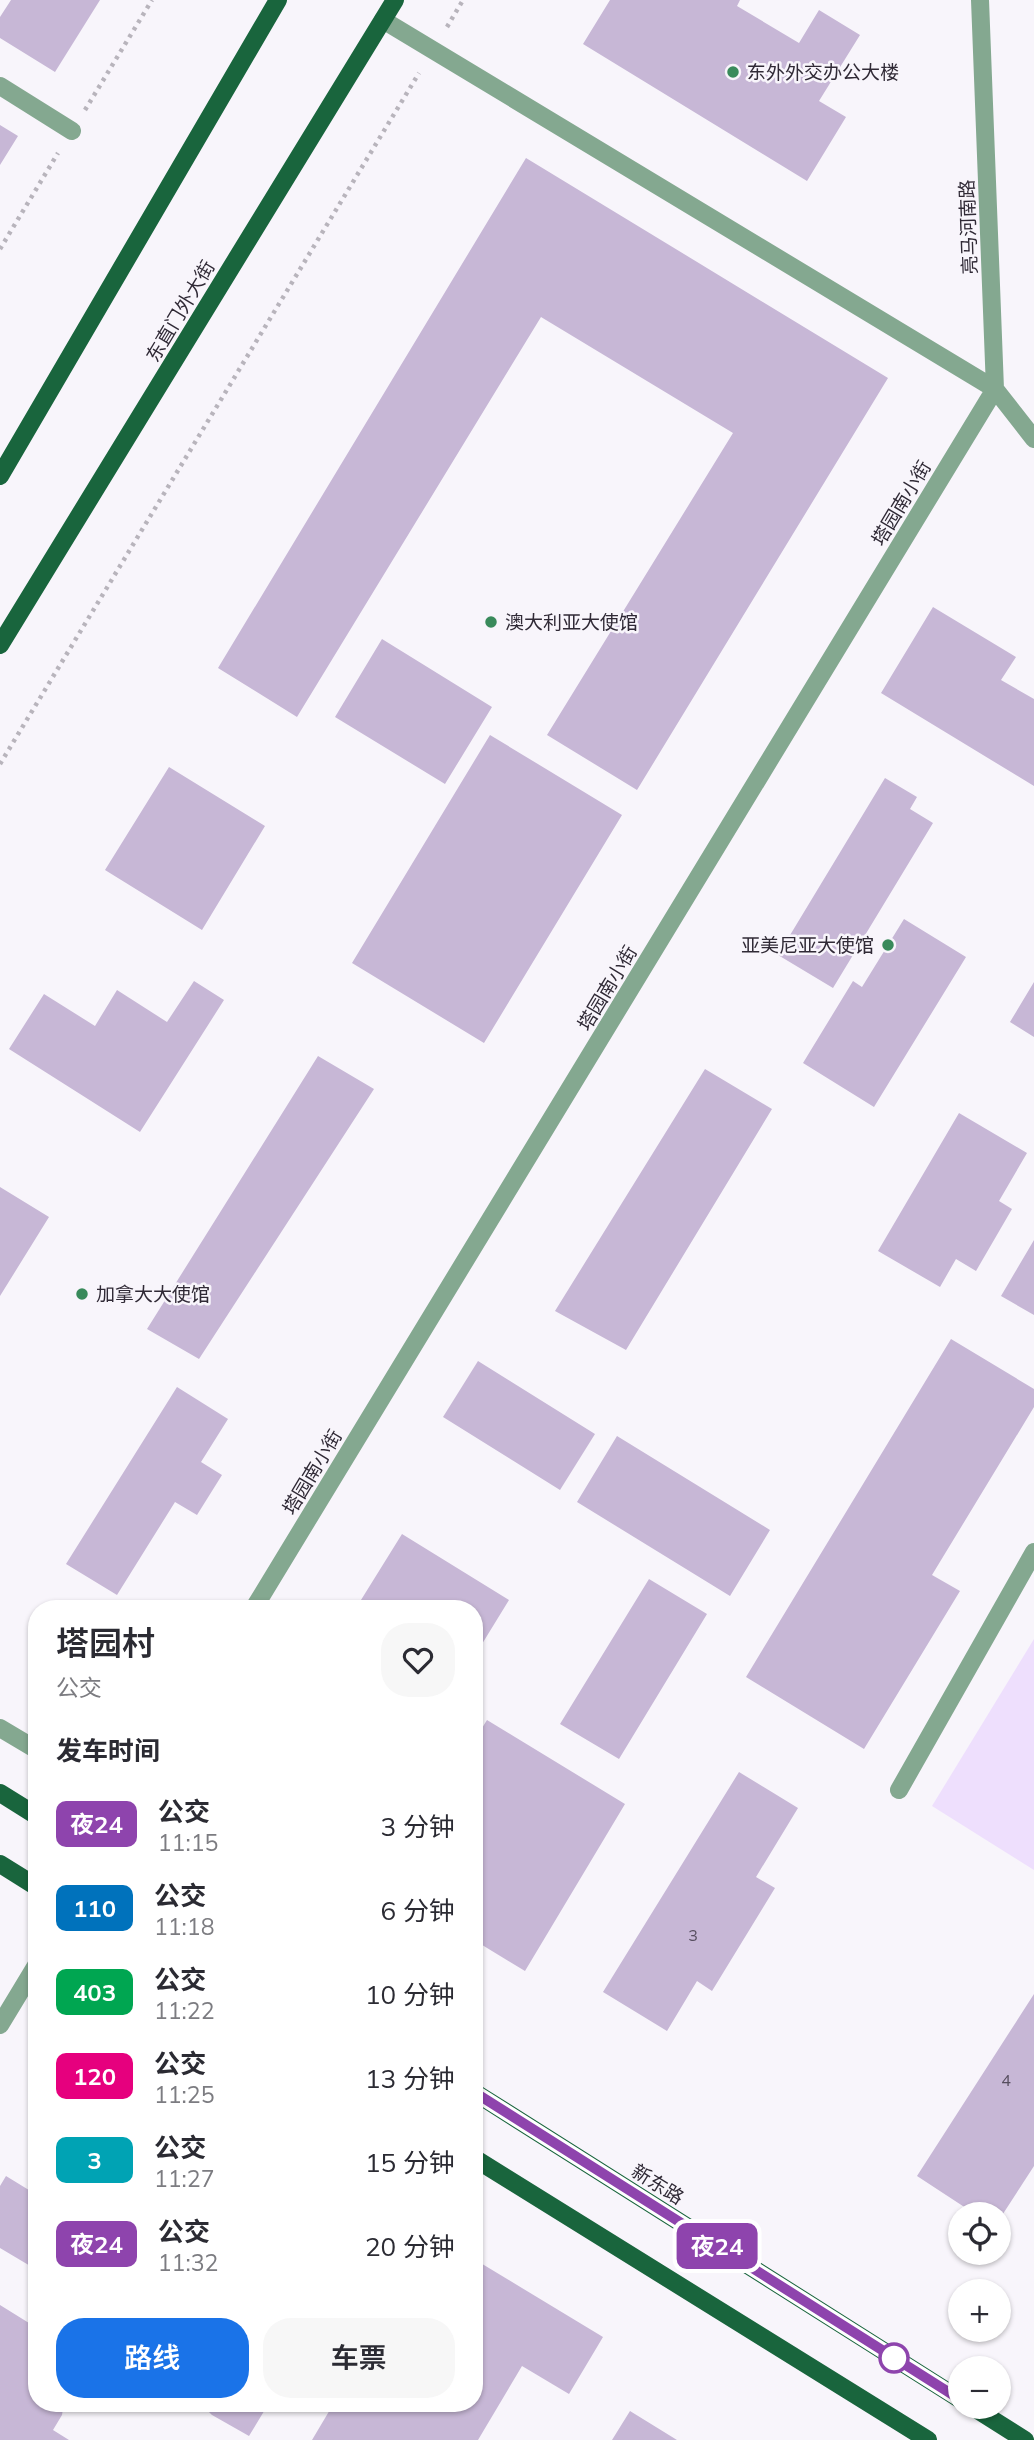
<!DOCTYPE html>
<html lang="zh">
<meta charset="utf-8">
<style>
body{margin:0;font-family:Mulish,"Noto Sans SC",sans-serif;background:#f7f7f7;color:#2b2b33;height:100vh;display:flex;flex-direction:column;font-size:26px;white-space:nowrap}
*{box-sizing:border-box;margin:0}
p{font-size:23px;color:#7c7c81}
.icon{flex:none;width:38px;height:38px;fill:none;stroke:currentColor;stroke-width:2;stroke-linecap:round;stroke-linejoin:round}
.map{position:relative;flex:1;overflow:hidden}
.details{position:absolute;left:28px;top:1600px;width:455px;height:812px;display:flex;flex-direction:column;background:#fff;border-radius:28px;box-shadow:0 2px 5px #0004}
.details>*{flex:none}
.badge{padding:0 14px;border-radius:10px;font-size:24px;line-height:46px}
.buttons{position:absolute;left:948px;top:2202px;display:grid;gap:14px}
.buttons a{display:grid;place-items:center;width:63px;height:63px;border-radius:50%;background:#fff;box-shadow:0 2px 5px #0004;font-size:35px}
.map>.badge{position:absolute;translate:-50% -50%;box-shadow:0 0 0 4px #fff}
h2{padding:0 28px;font-size:26px;line-height:63px}
.round{display:grid;place-items:center;flex:none;width:74px;height:74px;border-radius:28px;background:#f7f7f7}
.summary{display:flex;align-items:center;justify-content:space-between;height:119px;padding:0 28px}
h1{font-size:33px;font-weight:600;line-height:52px}
.cta{display:flex;gap:14px;margin-top:auto;padding:14px 28px}
.cta a{flex:1;height:80px;border-radius:28px;background:#1a73e8;color:#fff;font-size:28px;font-weight:600;line-height:80px;text-align:center}
.cta a+a{background:#f7f7f7;color:#2b2b33}
ul{padding:0;list-style:none}
li{display:flex;align-items:center;gap:21px;height:84px;padding:0 28px}
li div{flex:1}
li b{display:block;font-size:26px}
li em{font-style:normal}
li .badge{min-width:77px;font-weight:700;text-align:center}
.map>svg:first-child{display:block}
</style>
<div class="map">
<svg width="1034" height="2440" viewBox="0 0 1034 2440">
<rect width="100%" height="100%" fill="#f8f5fb"/>
<!-- green -->
<path fill="#eedffd" d="M1034,1639V1870L932,1806Z"/>
<!-- building -->
<path fill="#c7b7d6" d="M11,0H100L55,72L0,38V17Z
M610,0H740L737,6L799,43L819,10L860,35L819,101L846,117L807,181L583,44Z
M0,125L18,136L0,165Z
M526,158L888,378L637,790L547,735L733,433L541,317L297,717L218,668Z
M933,607L1016,657L1001,680L1034,699V786L881,693Z
M382,639L492,707L445,784L335,717Z
M490,735L622,815L484,1043L352,963Z
M169,767L265,826L202,930L105,870Z
M885,778L917,797L910,809L933,823L833,988L778,955Z
M904,919L966,957L874,1107L803,1063L853,981L862,987Z
M194,981L224,1000L140,1132L9,1049L44,994L95,1026L117,990L167,1022Z
M1034,982V1037L1010,1022Z
M318,1056L374,1089L199,1359L147,1329Z
M705,1069L772,1109L626,1350L555,1311Z
M959,1113L1027,1153L999,1201L1012,1209L976,1271L956,1259L940,1287L878,1251Z
M0,1187L49,1217L0,1296Z
M1034,1240V1315L1001,1296Z
M951,1339L1034,1389V1407L932,1575L960,1591L864,1749L746,1677Z
M478,1361L595,1434L560,1490L443,1417Z
M177,1387L228,1419L201,1462L222,1475L197,1515L175,1502L117,1595L66,1564Z
M617,1436L770,1530L730,1596L577,1502Z
M402,1534L509,1600L474,1657V1608H356Z
M649,1579L707,1614L619,1759L560,1724Z
M487,1720L625,1804L525,1971L474,1940V1741Z
M739,1772L798,1808L756,1877L775,1888L712,1991L697,1981L667,2031L603,1992Z
M1034,1994V2166L999,2220V2214H975L917,2176Z
M6,2176L37,2195V2270L0,2248V2186Z
M474,2259L603,2337L569,2394L522,2366L478,2440H312L334,2403H474Z
M0,2305L37,2328V2345L33,2352L37,2354V2403H64L62,2415L53,2430L69,2440H0Z
M200,2403H269L249,2436L212,2415Z
M630,2411L677,2440H612Z"/>
<g fill="none" stroke-linecap="round" stroke-linejoin="round">
<!-- path -->
<path stroke="#b8b4bc" stroke-width="4.5" stroke-dasharray="3.5 5" stroke-linecap="butt" d="M447,27L463,0
M85,110L152,0
M0,249L58,153
M0,764L419,73"/>
<!-- minor -->
<path stroke="#84a890" stroke-width="18" d="M980,0L995,389L1034,439
M0,86L72,131
M254,1608L995,389L383,20
M0,1728L37,1750
M899,1790L1034,1552
M0,2025L37,1964"/>
<!-- major -->
<path stroke="#19653d" stroke-width="18" d="M0,476L278,0
M0,645L395,0
M0,1793L37,1816
M0,1864L37,1887
M474,2092L961,2400
M474,2158L928,2440
M971,2406L1025,2440"/>
</g>
<g fill="none" stroke-linecap="round" stroke-linejoin="round">
<!-- line casing -->
<g stroke="#fff" stroke-width="16">
<path id="line" d="M474,2092L961,2400"/>
</g>
<!-- line -->
<use href="#line" stroke="#8e44ad" stroke-width="10"/>
</g>
<!-- markers -->
<g fill="#398a5b" stroke="#f8f5fb" stroke-width="2.5">
<circle cx="733" cy="72" r="7"/>
<circle cx="491" cy="622" r="7"/>
<circle cx="888" cy="945" r="7"/>
<circle cx="82" cy="1294" r="7"/>
</g>
<circle fill="#fff" stroke="#8e44ad" stroke-width="3.5" cx="894" cy="2358" r="14"/>
<g text-anchor="middle" dominant-baseline="central" stroke-width="5" stroke-linejoin="round" paint-order="stroke">
<!-- number labels -->
<g font-size="16" fill="#564d5e">
<text x="693" y="1935">3</text>
<text x="1006" y="2080">4</text>
</g>
<!-- poi labels -->
<g font-size="19" fill="#302a36" stroke="#f8f5fb" text-anchor="start">
<text x="747" y="72">东外外交办公大楼</text>
<text x="505" y="622">澳大利亚大使馆</text>
<text x="874" y="945" text-anchor="end">亚美尼亚大使馆</text>
<text x="96" y="1294">加拿大大使馆</text>
</g>
<!-- street labels -->
<g font-size="19" fill="#302a36" stroke="#f8f5fb">
<text transform="translate(968 227) rotate(-92)">亮马河南路</text>
<text transform="translate(180 311) rotate(-59)">东直门外大街</text>
<text transform="translate(901 503) rotate(-59)">塔园南小街</text>
<text transform="translate(607 988) rotate(-59)">塔园南小街</text>
<text transform="translate(312 1472) rotate(-59)">塔园南小街</text>
<text transform="translate(658 2184) rotate(32)">新东路</text>
</g>
</g>
</svg>
<div class="buttons">
<a><svg class="icon" aria-label="locate" viewBox="0 0 24 24"><circle cx="12" cy="12" r="6"/><path d="M12 2v4M12 18v4M2 12h4M18 12h4"/></svg></a>
<a>+</a>
<a>−</a>
</div>
<b class="badge" style="left:717px;top:2246px;background:#8e44ad;color:#fff">夜24</b>
<section class="details">
<div class="summary"><div><h1>塔园村</h1><p>公交</p></div><a class="round"><svg class="icon" aria-label="heart" viewBox="0 0 24 24"><path d="M12 20l-8-8c-3-5 5-10 8-4 3-6 11-1 8 4z"/></svg></a></div>
<h2>发车时间</h2>
<ul>
<li><span class="badge" style="background:#8e44ad;color:#fff">夜24</span><div><b>公交</b><p>11:15</p></div><em>3 分钟</em></li>
<li><span class="badge" style="background:#0072bc;color:#fff">110</span><div><b>公交</b><p>11:18</p></div><em>6 分钟</em></li>
<li><span class="badge" style="background:#00a651;color:#fff">403</span><div><b>公交</b><p>11:22</p></div><em>10 分钟</em></li>
<li><span class="badge" style="background:#e6007e;color:#fff">120</span><div><b>公交</b><p>11:25</p></div><em>13 分钟</em></li>
<li><span class="badge" style="background:#00a3b4;color:#fff">3</span><div><b>公交</b><p>11:27</p></div><em>15 分钟</em></li>
<li><span class="badge" style="background:#8e44ad;color:#fff">夜24</span><div><b>公交</b><p>11:32</p></div><em>20 分钟</em></li>
</ul>
<div class="cta"><a>路线</a><a>车票</a></div>
</section>
</div>
